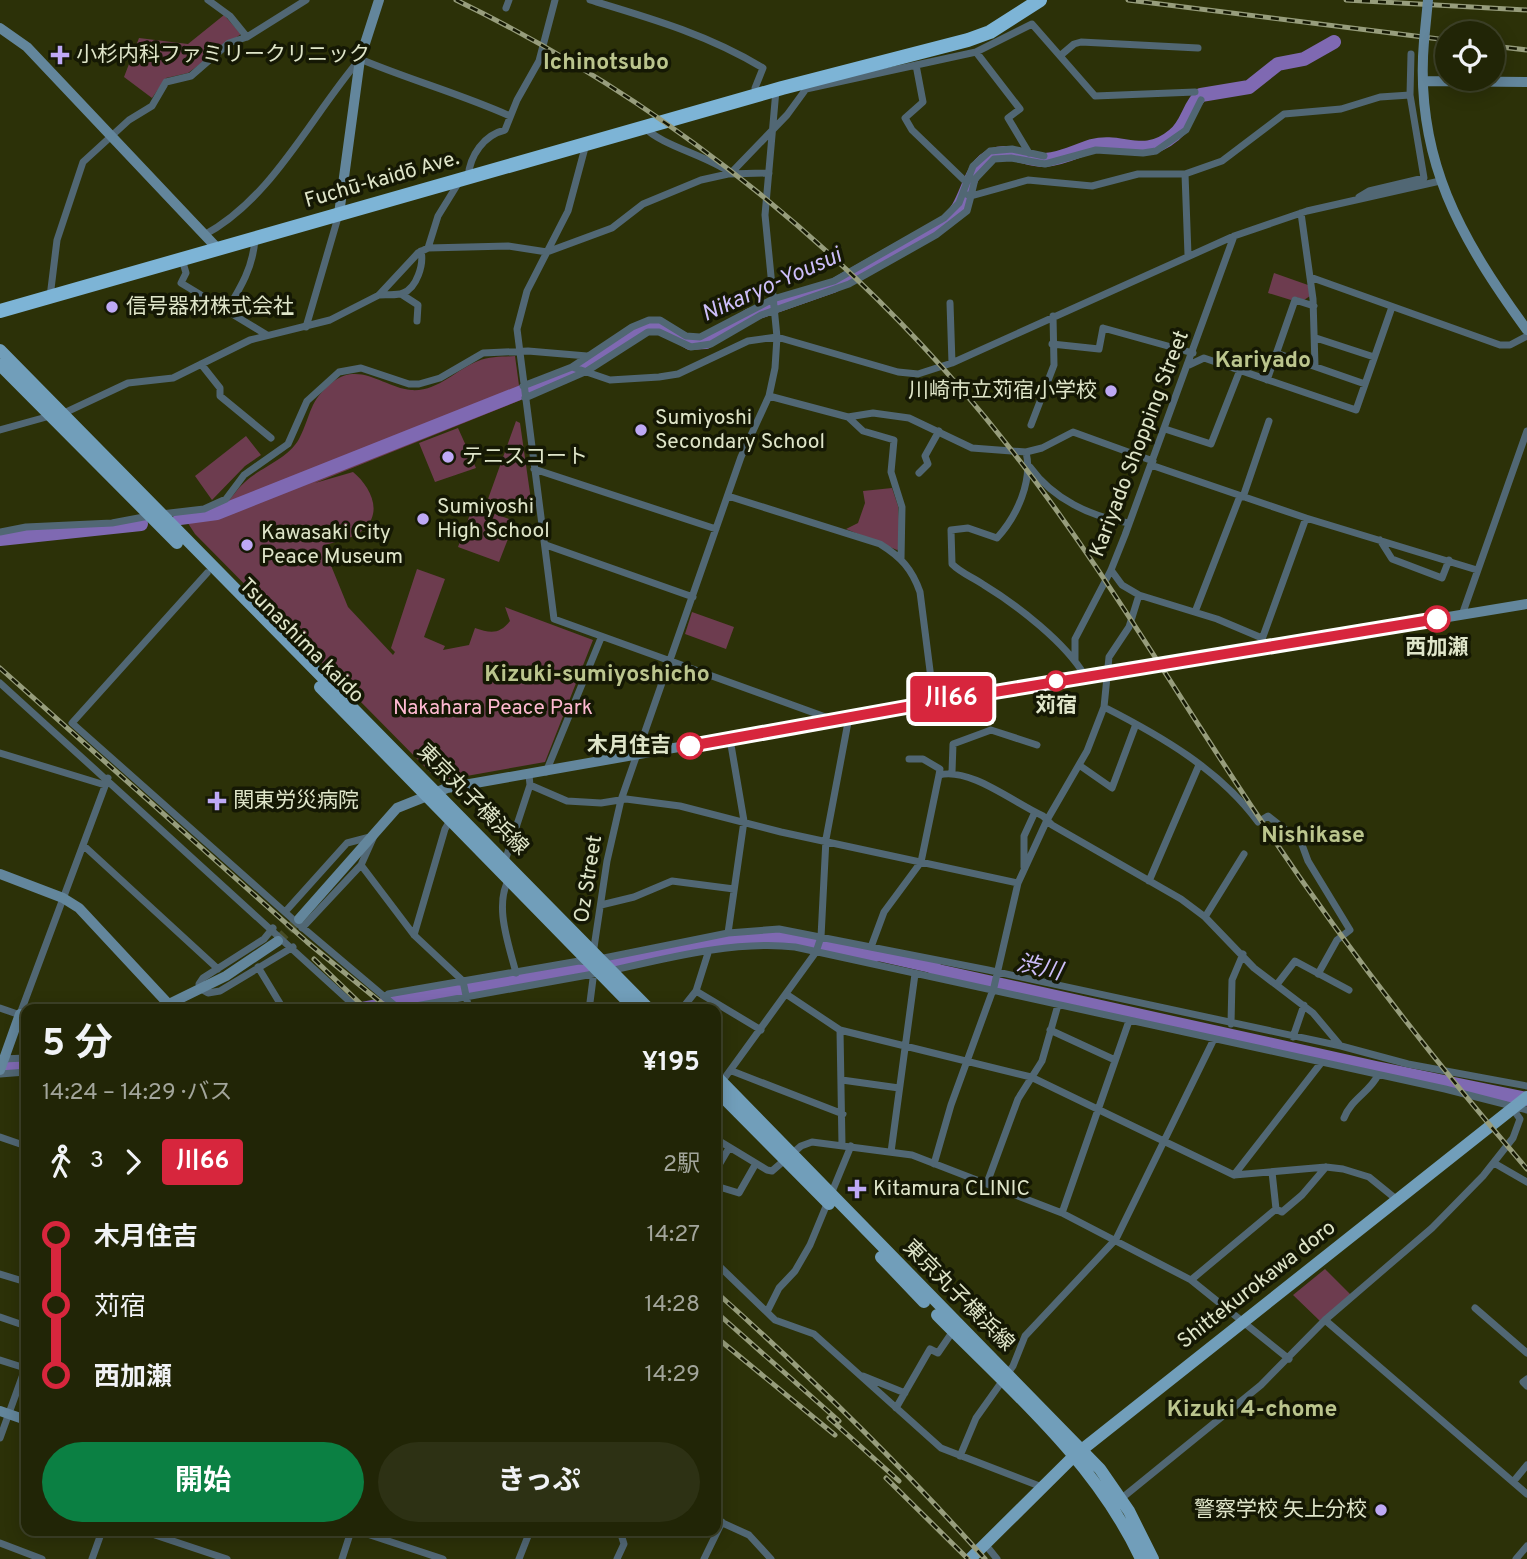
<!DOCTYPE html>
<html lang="ja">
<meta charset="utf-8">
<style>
body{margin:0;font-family:Overpass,"Noto Sans JP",sans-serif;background:#2d3114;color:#f1f3f6;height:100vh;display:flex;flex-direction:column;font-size:26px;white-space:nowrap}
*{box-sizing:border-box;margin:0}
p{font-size:23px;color:#a2a59b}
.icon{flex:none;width:38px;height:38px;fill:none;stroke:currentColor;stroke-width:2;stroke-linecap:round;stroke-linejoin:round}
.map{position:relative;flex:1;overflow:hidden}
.side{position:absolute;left:21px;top:1004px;width:700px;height:532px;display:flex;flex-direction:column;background:#212506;border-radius:14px;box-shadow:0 4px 18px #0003,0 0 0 2px #3e4228}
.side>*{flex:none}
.badge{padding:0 14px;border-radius:5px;font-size:24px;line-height:46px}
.buttons{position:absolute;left:1435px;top:21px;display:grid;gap:14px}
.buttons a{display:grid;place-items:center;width:70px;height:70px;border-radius:50%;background:#212506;box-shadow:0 4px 18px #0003,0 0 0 2px #3e4228;font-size:35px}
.map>.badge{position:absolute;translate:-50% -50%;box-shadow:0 0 0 4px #fff}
.legs{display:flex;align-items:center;gap:10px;height:77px;padding:0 21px;font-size:23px}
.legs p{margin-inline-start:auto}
.headline{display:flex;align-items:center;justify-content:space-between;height:119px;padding:0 21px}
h1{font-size:38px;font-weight:700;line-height:52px}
.primary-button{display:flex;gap:14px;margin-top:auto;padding:14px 21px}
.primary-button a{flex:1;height:80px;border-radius:42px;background:#0b8043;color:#fff;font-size:28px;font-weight:700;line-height:80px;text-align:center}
.primary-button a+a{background:#2d3114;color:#f1f3f6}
ul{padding:0 21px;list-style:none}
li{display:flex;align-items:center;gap:24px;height:70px;font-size:26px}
li i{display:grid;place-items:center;width:10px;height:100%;margin:0 9px;background:currentColor}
li i::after{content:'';width:18px;height:18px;margin:-9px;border:5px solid;border-radius:50%;background:#212506}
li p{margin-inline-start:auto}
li:first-child i{background:linear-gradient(#0000 50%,currentColor 0)}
li:last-child i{background:linear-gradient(currentColor 50%,#0000 0)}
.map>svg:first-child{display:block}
</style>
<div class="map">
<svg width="1527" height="1559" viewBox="0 0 1527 1559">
<rect width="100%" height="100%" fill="#2c3108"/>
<!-- green -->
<path fill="#6d3c4f" d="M224,15L241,34L188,73L166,78L152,98L124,77L139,38L188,44Z
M1274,273L1308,285L1310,296L1304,300L1296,297L1291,300L1268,293Z
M515,356L521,400L315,483L353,472C369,485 384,511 364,529C354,539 335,541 323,546L348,607L393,655L395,652L391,648L417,569L445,579L424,637L445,646L443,650L469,645L475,628C490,633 499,635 510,621L505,607L593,640L545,762L444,780L435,777L195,534L182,514C194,512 208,513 219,508C231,502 235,490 245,482C261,467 288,459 299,439C312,414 308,401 334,381C361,362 385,388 411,390C438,392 455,370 478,361C490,356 503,357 515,356Z
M516,421L520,423L533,514L488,499Z
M458,428L476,468L435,482L419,443Z
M246,436L261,455L245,466L212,500L195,476Z
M892,488L898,506L901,548L897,550L846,529L858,523L865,503L863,491Z
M473,506L509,519L513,526L499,562L458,547Z
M692,612L734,627L726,649L685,634Z
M1325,1269L1351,1295L1320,1321L1293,1295Z"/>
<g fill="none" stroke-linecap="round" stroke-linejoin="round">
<!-- river -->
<path stroke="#7f69b2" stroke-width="14" d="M180,518L217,513L572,372L647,327H663L690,343L706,342L750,315L833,286L944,223C970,206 965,167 993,155C1010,148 1028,161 1045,160C1063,159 1076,151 1092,146C1123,138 1143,161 1174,135C1188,124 1188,107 1201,95L1249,87L1278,64L1304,59L1334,42
M0,539L141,524
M357,1010L742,937H775L872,956L878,954L931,966L938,971L1376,1068L1527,1099
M0,1066H26"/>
<!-- secondary-tunnel -->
<path stroke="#474c25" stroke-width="10" stroke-dasharray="10 5" stroke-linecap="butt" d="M278,941L299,919"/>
<!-- street -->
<path stroke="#516774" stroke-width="7" d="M208,0L230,16L247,37
M590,0C650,18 709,35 763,68L755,88L757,95
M506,8L509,0
M976,52L1020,109L1008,118L1029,153
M1061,55L1074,44L1081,42L1198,48
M916,65L923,102L905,118L912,130L965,181
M644,127C662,146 706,155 731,173L787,115L806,89L976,52L1032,24L1095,96L1195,92
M586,144L568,211L527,291L517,329L554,619L831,719
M1185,174L1188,255
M468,177C470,155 484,135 505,130L517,100L539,61L555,0
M968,195L971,196L975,179L994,159L1011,158L1045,164L1096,150L1143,153L1156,151L1186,130L1201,100
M1359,197L1369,191L1424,178L1410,95L1411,54
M1301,213L1313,299L1315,366
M204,235C272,199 311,116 360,59C410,80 461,94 510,116
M428,248L438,216L459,182
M182,259L186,273L181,283L267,335
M1310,277L1500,345H1510L1527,336
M401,294L418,305L417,321
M379,295C387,294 396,296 403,293C417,288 424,264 421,251
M50,297L57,240L83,162L129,120L152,106L166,82L191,76L229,43L247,37L306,0
M950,303L952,363
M227,310C241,287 253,267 255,239
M306,327L339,214
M1316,338L1374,357
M1052,344L1099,349L1103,328L1193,353
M1276,353L1365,384
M201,364L220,388V396L271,438
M1189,365L1204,358L1356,410L1392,307
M572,367L610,380L659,377L678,374L748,341L777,337L898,372L918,374L952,363L1234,236L1307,211L1440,181
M1267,380L1295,300L1314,306
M523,386L572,367L632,327L649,320H660L686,336L700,337L773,299L834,281L944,218L959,203L973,166L990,151L1012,149L1044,156
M769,396L848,417L873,413L909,418L972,448L1026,452L1042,448L1073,432L1153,461
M525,398L587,371L648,332H659L691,347L711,344L761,315L849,284L936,235L967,211L971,196L1028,180L1092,186L1138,174H1185L1222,161L1284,114L1341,109L1380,97L1410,95
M62,414L128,383L173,378L250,340L330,320L379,295L418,253L428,248L508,246L547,252L612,228L643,204L701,180L728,174L769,173
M848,417L863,431L894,440L891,472L902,507L901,559
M1031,425L1054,365L1053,316
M1165,429L1211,444L1240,370
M0,430L50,416
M1026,452C1033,481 1017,516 997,538L968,528L951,530L952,564C962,574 973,577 984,585C1017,605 1066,643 1085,676
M1151,465L1306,518L1477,570
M1030,467C1053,499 1091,517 1129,523
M534,469L716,529
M919,473L928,464L925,456L939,431
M728,496L880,544C901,557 912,569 920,592L934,702
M1243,497L1269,421
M161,514L204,509L226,499L244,475L288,444L307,401L339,372L361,368L409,384H419L440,378L483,353L528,351L587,356
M0,532L26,527L112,523L149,516
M1380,540L1392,559L1442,578L1449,560
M546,545L693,597
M1111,570L1122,585L1139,595L1217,619L1262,638
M207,573L72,723L296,922L400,1010
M1195,612L1240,496
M1462,615L1527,431
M1261,642L1306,518
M1075,660V639L1111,570L1125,535L1234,236
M0,683L359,1010
M1104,707C1161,736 1220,770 1258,822L1268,816L1301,842L1308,861L1350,930L1337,940L1318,974
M0,753L105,785
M1079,765L1112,788L1136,724
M546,772L601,638
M952,772L953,744L991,730L1037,745
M939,775C970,767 1014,803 1043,816L1052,825L1181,899L1205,917L1254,968L1313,1013L1339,1044
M530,785L567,801L601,803L626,799L680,806L781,832L1018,883
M83,845L218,969
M505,861L530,785L529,775
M361,865L414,935L463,981L469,1010
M1024,867V836L1035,812
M510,877C493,904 509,945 516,973
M1149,881L1199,765
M601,905L634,897L672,881L734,889
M285,912L347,843L370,837
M1205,917L1244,854
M273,928L264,939L203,978L199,984L201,989L208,993L220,991L293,947
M302,928L361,865L374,836
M728,933L744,821L730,739
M414,935L445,829L451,819
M871,947L884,912L921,862L939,775L940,769L923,759H909
M593,954L607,861L621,800L741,457L769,396L775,368L777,337L765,215L776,90
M599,959L728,933L779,929L988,970L1341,1046L1408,1064L1527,1086
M258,967L284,1010
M610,971C667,958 737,940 795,947L1445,1089L1527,1110
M1278,983L1295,961L1349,990
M696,991L761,1030
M786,994L840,1030L1031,1077L1234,1175L1326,1167L1343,1169L1369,1177L1396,1199
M385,998L388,994L579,961L588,962
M0,1008L26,1017
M399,1009L599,973
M159,1010L169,1004
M339,1010L352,1002
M589,1010L594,971
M681,1010L696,991L708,953
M20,1014L108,778
M1231,1024L1232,980L1243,954
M840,1030L842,1145
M1050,1030L1115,1060
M1293,1037L1304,1005
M2,1059L26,1058
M732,1071L843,1114
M0,1074L26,1072
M842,1080L899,1088
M721,1083L816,952L821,937L826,839L849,717
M1344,1118C1351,1099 1370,1092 1378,1075
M0,1137L26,1146
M716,1139L767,1170L772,1171L801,1146L812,1142L912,1155L1062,1213L1191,1280L1289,1359
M891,1152L915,974
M1494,1163L1527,1182
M934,1164L951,1105L994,987L1018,883L1047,820L1087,751L1104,707L1109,657L1129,627L1139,595
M716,1170L729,1148
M1234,1175L1321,1063
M987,1183L1018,1099L1042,1061L1058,1005
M716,1186L739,1193L755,1165
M1276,1209L1282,1212L1302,1195L1326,1167
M1062,1213L1129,1021
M716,1263L775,1320L814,1334L941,1448L1042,1487
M0,1274L26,1282
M1191,1280L1276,1209L1272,1172
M1475,1308L1527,1353
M767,1312L779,1288L795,1271L810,1245L851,1146
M0,1317L26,1326
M1325,1320L1527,1494
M0,1360L25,1368
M863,1376L905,1393
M1527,1379L1523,1382L1527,1386
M896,1408L930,1349L938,1353L953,1331
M0,1438L26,1366
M960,1456L976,1418L1013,1366L1025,1336L1116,1239L1214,1039
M1513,1482L1527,1465
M1122,1498L1261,1385L1325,1320L1432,1228L1483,1176L1513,1138L1520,1119L1513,1109
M716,1520L749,1535L771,1559
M143,1531L227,1559
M358,1531L443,1559
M0,1543L42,1559
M989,1549L997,1559
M92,1559L102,1531
M342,1559L351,1531
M519,1559L530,1531
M617,1559L624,1544L620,1531
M704,1559L722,1522
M1516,1559L1527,1546"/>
<!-- secondary -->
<path stroke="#63869c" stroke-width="10" d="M0,28L27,47L218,249
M1424,41C1414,159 1461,239 1527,330
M1423,81L1527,82
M339,214L360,59L379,0
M0,874L63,898L79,908L174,1010
M299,919L397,808L447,788L934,702L1527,604
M169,1004L226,976L278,941
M0,1070L20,1014
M0,1411L26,1420"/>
<!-- primary -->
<path stroke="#719eba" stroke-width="12" d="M0,350L650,1010
M0,365L177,543
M320,687L636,1010
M716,1076L1100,1469L1129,1511L1153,1559
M716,1090L829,1204
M881,1257L924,1302
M937,1315C1011,1390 1096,1462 1141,1559
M970,1559L1074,1456L1527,1097"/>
<!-- highway -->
<path stroke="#7db4d6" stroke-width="14" d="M0,311L782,88L968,40L990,32L1040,0"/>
<!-- rail casing -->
<g stroke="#979d7c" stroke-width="5">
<path id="rail" d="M456,0C668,103 859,257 1005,442C1099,560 1174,691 1258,816C1340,940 1430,1056 1527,1169
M1128,0L1447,40
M1346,0L1527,10
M1493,46L1527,50
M0,668L307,942L390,1010
M314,959L367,1010
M716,1292C810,1376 901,1465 985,1559
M716,1312L839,1421
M716,1337L835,1435
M829,1418L899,1481
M886,1478L968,1559"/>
</g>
<!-- rail -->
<use href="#rail" stroke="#151804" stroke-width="2.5" stroke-dasharray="8" stroke-linecap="butt"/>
<!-- secondary-bridge -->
<path stroke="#63869c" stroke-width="10" d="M1424,41L1428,0"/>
</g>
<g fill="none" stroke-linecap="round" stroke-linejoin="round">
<!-- line-1 casing -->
<g stroke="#fff" stroke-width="16">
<path id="line-1" d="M690,746L934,702L1437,619"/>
</g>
<!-- line-1 -->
<use href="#line-1" stroke="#d7263d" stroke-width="10"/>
</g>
<!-- markers -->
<g fill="#bea9f5" stroke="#151804" stroke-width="2.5">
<path d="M56.5 44.5h7v7h7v7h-7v7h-7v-7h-7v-7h7z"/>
<circle cx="112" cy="307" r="7"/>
<circle cx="1111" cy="391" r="7"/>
<circle cx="641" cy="430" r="7"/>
<circle cx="448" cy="457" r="7"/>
<circle cx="423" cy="519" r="7"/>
<circle cx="247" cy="545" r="7"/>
<path d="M213.5 790.5h7v7h7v7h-7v7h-7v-7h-7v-7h7z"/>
<path d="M853.5 1178.5h7v7h7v7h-7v7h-7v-7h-7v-7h7z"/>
<circle cx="1381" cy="1510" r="7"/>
</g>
<g fill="#fff" stroke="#d7263d" stroke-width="3.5">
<circle cx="1437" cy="619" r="12"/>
<circle cx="1056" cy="681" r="9"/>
<circle cx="690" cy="746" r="12"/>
</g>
<g text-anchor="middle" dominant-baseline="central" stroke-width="7" stroke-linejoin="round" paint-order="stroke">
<!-- poi labels -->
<g font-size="21" fill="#dfe5c9" stroke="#151804" text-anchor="start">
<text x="76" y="55">小杉内科ファミリークリニック</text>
<text x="126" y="307">信号器材株式会社</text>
<text x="1097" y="391" text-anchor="end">川崎市立苅宿小学校</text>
<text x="655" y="418">Sumiyoshi<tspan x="655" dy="24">Secondary School</tspan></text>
<text x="462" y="457">テニスコート</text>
<text x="437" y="507">Sumiyoshi<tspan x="437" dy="24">High School</tspan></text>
<text x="261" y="533">Kawasaki City<tspan x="261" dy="24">Peace Museum</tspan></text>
<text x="233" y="801">関東労災病院</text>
<text x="873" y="1189">Kitamura CLINIC</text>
<text x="1367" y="1510" text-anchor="end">警察学校 矢上分校</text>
</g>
<!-- street labels -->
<g font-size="21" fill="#dfe5c9" stroke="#151804">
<text transform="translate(382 180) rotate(-16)">Fuchū-kaidō Ave.</text>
<text transform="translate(1140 444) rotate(-69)">Kariyado Shopping Street</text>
<text transform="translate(301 641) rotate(45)">Tsunashima kaido</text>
<text transform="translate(472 800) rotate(45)">東京丸子横浜線</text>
<text transform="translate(589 879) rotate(-81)">Oz Street</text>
<text transform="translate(1257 1285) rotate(-38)">Shittekurokawa doro</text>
<text transform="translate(958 1296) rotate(45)">東京丸子横浜線</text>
</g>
<!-- stop labels -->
<g font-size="21" font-weight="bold" fill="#dfe5c9" stroke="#151804">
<text x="1437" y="648">西加瀬</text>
<text x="1056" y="706">苅宿</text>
<text x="671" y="746" text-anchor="end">木月住吉</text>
</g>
<!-- park labels -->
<g font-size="21" fill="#ffbad2" stroke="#151804">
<text x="493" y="708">Nakahara Peace Park</text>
</g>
<!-- neighbourhood labels -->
<g font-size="23" font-weight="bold" fill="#bbc58d" stroke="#151804">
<text x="606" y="63">Ichinotsubo</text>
<text x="1263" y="361">Kariyado</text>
<text x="597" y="675">Kizuki-sumiyoshicho</text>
<text x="1313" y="836">Nishikase</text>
<text x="1252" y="1410">Kizuki 4-chome</text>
</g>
<!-- water labels -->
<g font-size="23" font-style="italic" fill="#cdbefa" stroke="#151804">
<text transform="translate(772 286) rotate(-24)">Nikaryo-Yousui</text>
<text transform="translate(1039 969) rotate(12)">渋川</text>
</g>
</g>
</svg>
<div class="buttons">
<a><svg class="icon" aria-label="locate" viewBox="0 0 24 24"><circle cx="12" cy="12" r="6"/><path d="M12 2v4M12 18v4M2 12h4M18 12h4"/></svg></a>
</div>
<b class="badge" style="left:951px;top:699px;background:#d7263d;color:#fff">川66</b>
<section class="side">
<div class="headline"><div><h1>5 分</h1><p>14:24 – 14:29 · バス</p></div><b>¥195</b></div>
<div class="legs"><svg class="icon" aria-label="walk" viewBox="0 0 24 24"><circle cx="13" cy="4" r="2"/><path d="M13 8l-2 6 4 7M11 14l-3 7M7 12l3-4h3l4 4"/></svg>3<svg class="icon" aria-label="forward" viewBox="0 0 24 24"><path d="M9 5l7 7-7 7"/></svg><b class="badge" style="background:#d7263d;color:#fff">川66</b><p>2駅</p></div>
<ul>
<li><i style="color:#d7263d"></i><b>木月住吉</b><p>14:27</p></li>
<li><i style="color:#d7263d"></i><span>苅宿</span><p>14:28</p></li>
<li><i style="color:#d7263d"></i><b>西加瀬</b><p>14:29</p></li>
</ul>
<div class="primary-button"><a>開始</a><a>きっぷ</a></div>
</section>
</div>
